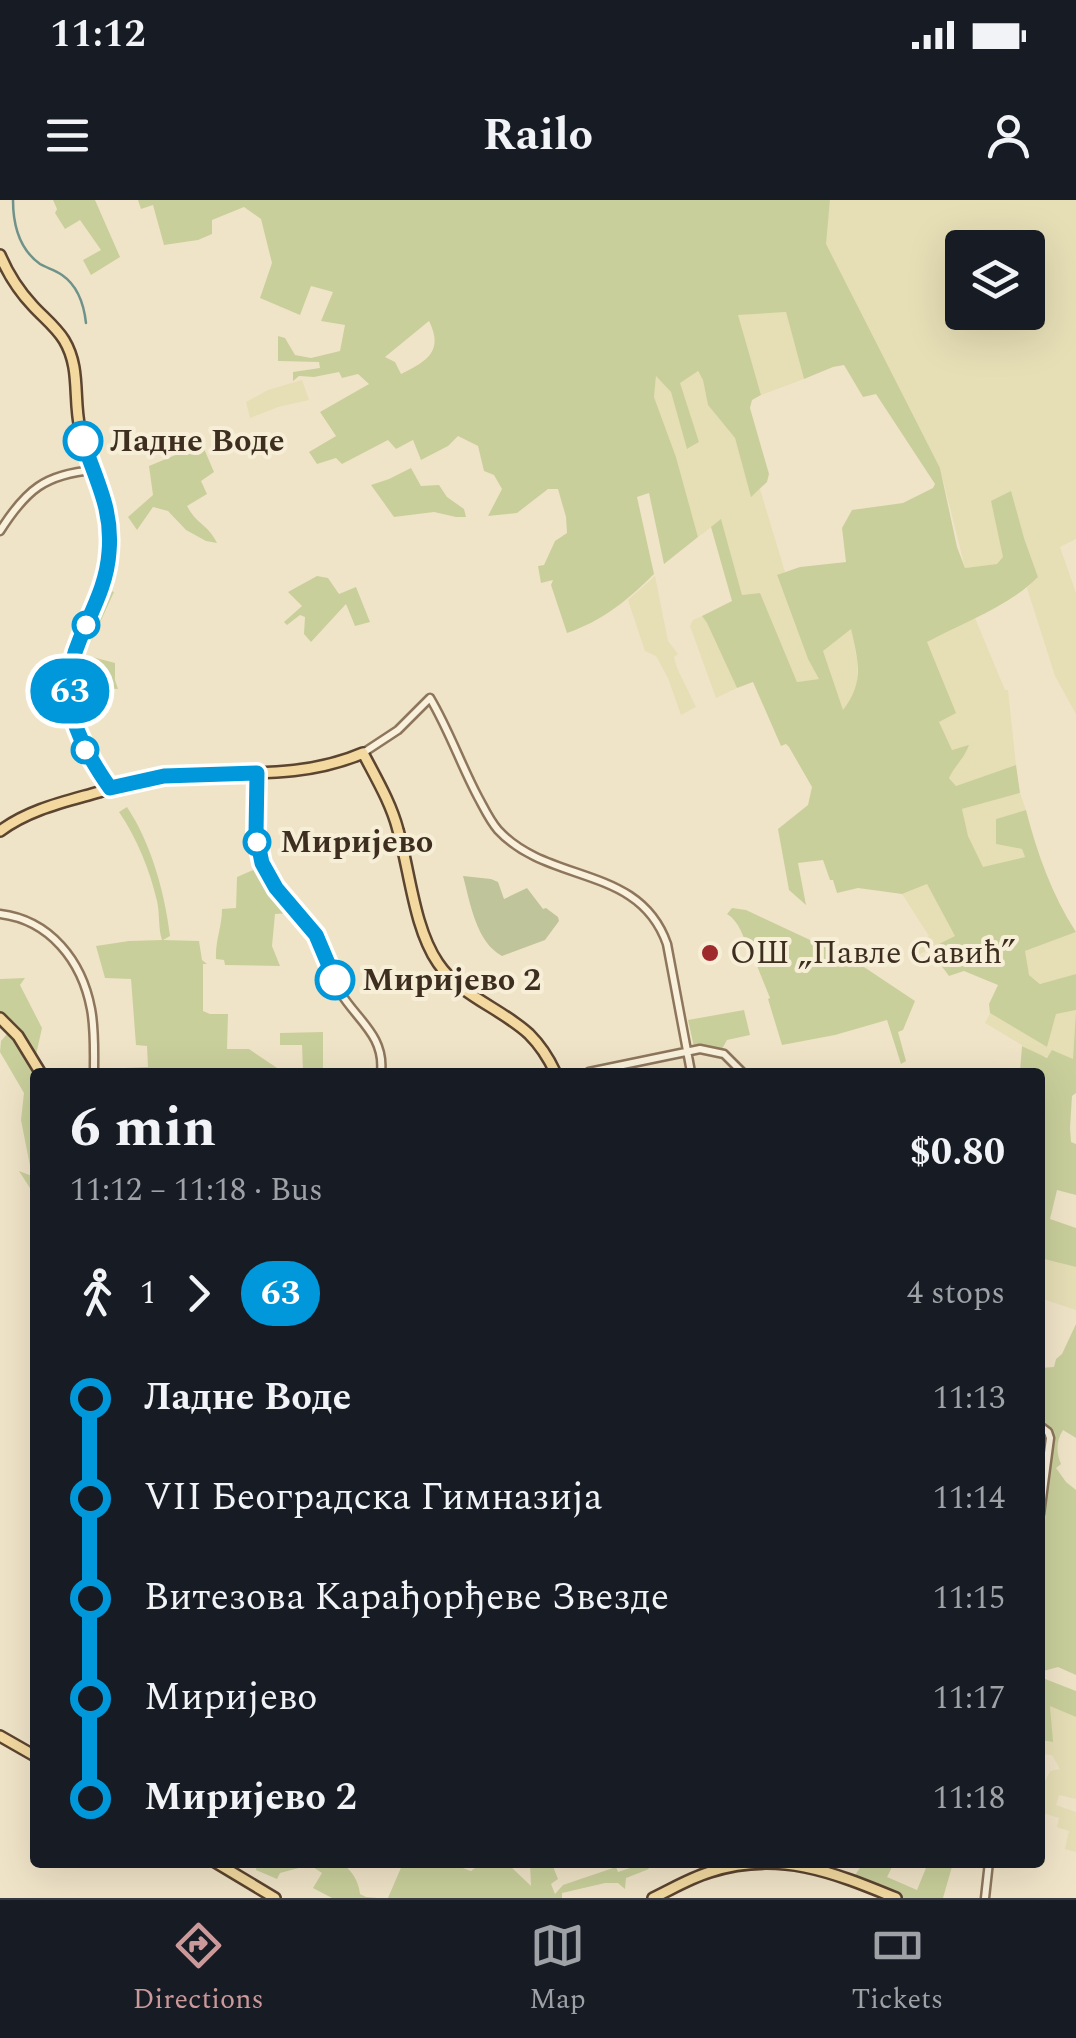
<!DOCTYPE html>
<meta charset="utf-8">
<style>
body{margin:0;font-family:Spectral,serif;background:#242831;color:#f1f3f6;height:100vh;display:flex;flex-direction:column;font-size:38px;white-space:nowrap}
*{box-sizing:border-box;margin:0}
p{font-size:32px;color:#9ea1a6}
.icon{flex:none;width:55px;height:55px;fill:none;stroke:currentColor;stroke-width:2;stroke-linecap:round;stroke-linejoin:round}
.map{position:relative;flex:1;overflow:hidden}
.details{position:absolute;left:30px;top:868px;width:1015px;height:800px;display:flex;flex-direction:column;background:#171b24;border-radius:10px;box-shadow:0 10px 40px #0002}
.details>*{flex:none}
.badge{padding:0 20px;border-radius:32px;font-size:35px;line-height:65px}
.tools{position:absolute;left:945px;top:30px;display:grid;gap:20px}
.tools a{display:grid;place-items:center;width:100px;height:100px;border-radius:10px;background:#171b24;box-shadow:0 10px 40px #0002;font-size:50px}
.map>.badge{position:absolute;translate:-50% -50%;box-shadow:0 0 0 5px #fff}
.legs{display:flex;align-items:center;gap:15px;height:110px;padding:0 40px;font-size:32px}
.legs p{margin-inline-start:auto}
.head{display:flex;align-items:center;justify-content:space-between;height:170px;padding:0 40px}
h1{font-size:55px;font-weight:700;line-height:75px}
ul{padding:0 40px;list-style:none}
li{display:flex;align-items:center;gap:35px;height:100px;font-size:38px}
li i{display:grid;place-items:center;width:15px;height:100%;margin:0 12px;background:currentColor}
li i::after{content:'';width:25px;height:25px;margin:-12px;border:8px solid;border-radius:50%;background:#171b24}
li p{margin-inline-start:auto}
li:first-child i{background:linear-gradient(#0000 50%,currentColor 0)}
li:last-child i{background:linear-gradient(currentColor 50%,#0000 0)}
.status{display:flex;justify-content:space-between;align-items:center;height:70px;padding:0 50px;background:#171b24;direction:ltr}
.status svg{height:28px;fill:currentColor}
header{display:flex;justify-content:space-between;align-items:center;height:130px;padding:0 40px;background:#171b24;font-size:45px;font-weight:700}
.tab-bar{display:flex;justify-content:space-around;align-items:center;height:140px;border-top:2px solid #363941;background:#171b24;font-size:28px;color:#9ea1a6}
.tab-bar a{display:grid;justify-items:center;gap:5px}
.tab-bar .on{color:#cc999b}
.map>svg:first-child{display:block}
</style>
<div class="status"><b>11:12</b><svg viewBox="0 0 49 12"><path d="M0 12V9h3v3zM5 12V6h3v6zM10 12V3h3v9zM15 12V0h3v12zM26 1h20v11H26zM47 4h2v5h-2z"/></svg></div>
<header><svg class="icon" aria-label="menu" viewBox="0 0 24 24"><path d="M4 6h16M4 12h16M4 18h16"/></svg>Railo<svg class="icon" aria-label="person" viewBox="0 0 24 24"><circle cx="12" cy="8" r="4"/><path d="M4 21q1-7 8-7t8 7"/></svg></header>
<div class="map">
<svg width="1076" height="1698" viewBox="0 0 1076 1698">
<rect width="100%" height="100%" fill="#f0e4c8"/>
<!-- farmland -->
<path fill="#e6deb5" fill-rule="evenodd" d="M830,0H1076V339L1060,347L1076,393V514L1055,476L1027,388L1038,377L1024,338L991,301L1004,357L998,364L965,368L940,268L825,44ZM962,48H1028V112H962Z
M786,112L804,179L761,195L737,115Z
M697,171L703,179L708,205L735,238L751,296L760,289L785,372L777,376L808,459L820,479L797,482L760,393L742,395L721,320L698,337L676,257L654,197L656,175L671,192L688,249L699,242L679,183Z
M302,180L309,200L278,207L250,218L246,202L268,190Z
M655,376L668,441L678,454L674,457L677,468L696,507L681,515L668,478L656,456L645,451L628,400Z
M702,416L707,423L737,488L716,498L690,426L693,420Z
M975,418L1005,490H1008L1016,565L956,586L949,577L969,546L952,550L938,522L955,513L926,441Z
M851,428L857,460V485L854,496L843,511L822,451Z
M1020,593L1026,610L996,619V644L1022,649L1025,657L983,668L967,636L962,609Z
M927,684L956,736L920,754L913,746L929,736L902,694Z
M1076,732V774L1041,784L1029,775L1022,758L1025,751Z
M1076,810L1073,859L1040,856L985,823L990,813L1047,847L1056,813Z
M1040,1058L1076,1067V1110L1040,1098Z
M1050,1505L1076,1517V1599L1059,1595L1056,1605L1076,1612V1652L1065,1649L1069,1631L1057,1627L1059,1618L1040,1612L1043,1585L1050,1571L1060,1569L1052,1555L1040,1554V1540L1052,1542Z"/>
<!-- green -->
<path fill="#c9cf9b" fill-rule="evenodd" d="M53,0H95L120,57L91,75L83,60L101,50L80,20L65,29L55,13L57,9Z
M138,0H830L826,44L940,268L957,347L965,368L997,364L1003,357L991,301L1011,291L1024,338L1038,377C1008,407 964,422 927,442L956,513L939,522L952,550L969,545C964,559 955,565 949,578L956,586L1016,565L1020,593L962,609L968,636L983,667L1025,657L1022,649L996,644V619L1026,610C1037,653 1052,695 1076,732L1025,751L1029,775L1040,784L1076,774V893L1072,896L1070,928L1071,942L1076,944V995L1057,990L1050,1019L1076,1028V1067L1040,1058V872H1020L1022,846L1047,858L1052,850L1073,859L1076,810L1056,814L1047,847L990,813L989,804L998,785L964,771L949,776L929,749L955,736L927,684L902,694L858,688L837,693L833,680H830L823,660L798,663L806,705L789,690L778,629L808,605L812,587L789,547L786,544L781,546L753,482L737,488L707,423L702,416L732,401L711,327L721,319L742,395L760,393L797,482L819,479L808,459L777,375L800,367L846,362L842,328L852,310L903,303L933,288L935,284L876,194L863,197L844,165L833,167L804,179L786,112L738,115L761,195L752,200L750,208L769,274L767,282L751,297L735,238L708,205L703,180L698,171L680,183L699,242L687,249L671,192L656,176L654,197L676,257L698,337L664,364L649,293L637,297L654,374C628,400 602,421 567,433L551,385L553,380L541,383L538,366L544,365L555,341L567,333L566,317L558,289H548L517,313L488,316L502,289L494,275L484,271L478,246L458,236L448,246L421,260L413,240L396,249L388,240L342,264L336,258L317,264L309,252L336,236L320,212L369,184L358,174L342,178L339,172L314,177L299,176L293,181V172L320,168L319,162L278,161V136L285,138L295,155L311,158L340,151L345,125L321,121L333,92L311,86L300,115L260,98L272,63L261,19L244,7L212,20V34L198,40L164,45L153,5L141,9ZM429,121C444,151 427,161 401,174L395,162L385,157ZM851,429C858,461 865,482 843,510L823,451Z
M202,244L214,272L201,281L207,294L187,306C197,325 208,324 217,343L206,341L186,330L168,311L153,307L137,330L128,317L153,295L149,266Z
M411,268L421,286L439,285L447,297L464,309L466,317H456L434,312L394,317L371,285L389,279Z
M317,376L328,378L339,394L356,387L370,422L355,426L346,404L311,442L304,434L305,417L300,415L287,425L284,422L302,406L288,392Z
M109,390L114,392L85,455L115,463V480L118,489L103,488L77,491C80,451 94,427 109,390Z
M127,607C151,643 165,693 170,736L163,740L199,741L202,760L207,764H203V811L210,814H228L227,849H249L283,872H125V868L148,867L147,846L136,845L131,779L105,778L96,746L129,741L162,740C158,728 160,714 157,701C150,671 137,638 119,612Z
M260,667C268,686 279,698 293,713L275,714L272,746L280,766L225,765L224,760L216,759C215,741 222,727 222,709L236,708L237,677Z
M732,708L746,710L855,761L915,801L903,830L898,832L906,861L901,864L887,820L835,835L782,845L768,799L770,798L751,751H749C744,738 739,721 727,714Z
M25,778L20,785L42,828L34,864L47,871L81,870V872H35V996L19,971L32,976L21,920L24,893L0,852L1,841L13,827L0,816V779Z
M744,810L750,835L727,840L722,849L710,846L694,847L688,820Z
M323,832V872H303L302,845H280V833Z
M1076,1124V1238L1063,1230C1056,1241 1056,1253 1061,1264L1056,1268L1066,1282L1076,1290V1475L1058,1467L1040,1472V1369L1042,1361L1040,1360V1312L1050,1238L1040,1227V1168L1054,1167L1056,1159L1062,1154Z
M1040,1477L1076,1491V1517L1050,1506L1053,1542L1040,1540Z
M257,1663H339C351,1667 359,1682 360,1694L366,1697L378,1698H332L313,1688L322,1673L310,1665L280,1673L277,1679L256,1670Z
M403,1663H456L455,1665L471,1671L482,1663H507L531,1686L530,1663H554L552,1664L558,1679L551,1684L555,1694L563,1685L616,1667L618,1672L645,1663L649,1669L626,1678L625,1689L618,1683H605L562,1693V1698H388Z
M863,1663H894L887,1677L917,1690L928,1663H953L943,1698H896L852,1680Z"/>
<!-- cemetery -->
<path fill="#bfc49a" d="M463,676L491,679L498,682L504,699L527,688L543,709L546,708L558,717L559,721L545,740L502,756C476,742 470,702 463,676Z"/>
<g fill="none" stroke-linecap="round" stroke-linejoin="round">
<!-- stream -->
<path stroke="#6f938a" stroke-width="2.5" d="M13,0C13,25 19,49 40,64C47,68 55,70 62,75C78,86 84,105 86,123"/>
<!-- minor casing -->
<g stroke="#8d765c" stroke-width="11">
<path id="minor" d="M0,331C26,290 45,274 94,270
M363,553L398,530L430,498C449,530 461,565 478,597C484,608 490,621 498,630C549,685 639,664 667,744L691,872
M257,573C257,602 252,631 261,659C272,690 298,707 316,734C327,752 330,773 340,792C357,820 385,836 381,872
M0,714C50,720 82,761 91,809C95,830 94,852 94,872
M589,872L700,849L724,854L742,872
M1040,1226L1048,1232L1050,1238L1040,1314
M985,1698L989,1662"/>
</g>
<!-- major casing -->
<g stroke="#5b4430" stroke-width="14">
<path id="major" d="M0,55C8,74 19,91 33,106C43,117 56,127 64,140C81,168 73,198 80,229C86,259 104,285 108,315C112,340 110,367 101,391C83,441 57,472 75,529C82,550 97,570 110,588
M0,631C30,609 64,602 99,592C121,585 143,577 166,575C234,570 298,581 363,553C376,578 391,603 398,630C410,672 414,728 438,763C460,796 501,808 529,834C540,845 549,859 555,872
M0,818L18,836L40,872
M0,1536L35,1556
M215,1662L275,1698
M653,1698C672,1689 690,1678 710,1672C778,1650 833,1672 896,1698"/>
</g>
<!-- minor -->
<use href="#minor" stroke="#faf1dc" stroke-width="6"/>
<!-- major -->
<use href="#major" stroke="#f3d9a0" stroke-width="9"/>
</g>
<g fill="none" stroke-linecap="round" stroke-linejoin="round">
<!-- line-1 casing -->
<g stroke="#fff" stroke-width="22">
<path id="line-1" d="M83,241C96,281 113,309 109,352C107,384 92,410 80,439C55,497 77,541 110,588L164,576L257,573L256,634L262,663L276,688L316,735L335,780"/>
</g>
<!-- line-1 -->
<use href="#line-1" stroke="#0098da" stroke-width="15"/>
</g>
<!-- markers -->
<g fill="#fff" stroke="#0098da" stroke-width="5">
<circle cx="83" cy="241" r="18"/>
<circle cx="86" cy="425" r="12"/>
<circle cx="85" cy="550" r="12"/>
<circle cx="257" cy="642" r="12"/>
<circle cx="335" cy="780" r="18"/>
</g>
<circle fill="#9e2a2b" stroke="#f7eed8" stroke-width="4" cx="710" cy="753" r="10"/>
<g text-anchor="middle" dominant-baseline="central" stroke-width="8" stroke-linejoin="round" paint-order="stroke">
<!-- stop labels -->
<g font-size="32" font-weight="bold" fill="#3d2e20" stroke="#f7eed8" text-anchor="start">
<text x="110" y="241">Ладне Воде</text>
<text x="280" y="642">Миријево</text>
<text x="362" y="780">Миријево 2</text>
</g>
<!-- poi labels -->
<g font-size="32" fill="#3d2e20" stroke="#f7eed8" text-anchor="start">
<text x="730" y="753">ОШ „Павле Савић”</text>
</g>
</g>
</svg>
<div class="tools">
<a><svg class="icon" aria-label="layers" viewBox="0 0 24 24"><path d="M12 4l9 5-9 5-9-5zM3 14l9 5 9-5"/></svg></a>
</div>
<b class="badge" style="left:70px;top:491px;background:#0098da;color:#fff">63</b>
<section class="details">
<div class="head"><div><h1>6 min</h1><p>11:12 – 11:18 · Bus</p></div><b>$0.80</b></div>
<div class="legs"><svg class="icon" aria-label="walk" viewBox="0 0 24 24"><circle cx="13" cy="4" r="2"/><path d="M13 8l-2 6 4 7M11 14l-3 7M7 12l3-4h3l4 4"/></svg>1<svg class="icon" aria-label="forward" viewBox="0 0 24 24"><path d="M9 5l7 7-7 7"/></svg><b class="badge" style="background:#0098da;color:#fff">63</b><p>4 stops</p></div>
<ul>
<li><i style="color:#0098da"></i><b>Ладне Воде</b><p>11:13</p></li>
<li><i style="color:#0098da"></i><span>VII Београдска Гимназија</span><p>11:14</p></li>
<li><i style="color:#0098da"></i><span>Витезова Карађорђеве Звезде</span><p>11:15</p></li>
<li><i style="color:#0098da"></i><span>Миријево</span><p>11:17</p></li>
<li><i style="color:#0098da"></i><b>Миријево 2</b><p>11:18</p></li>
</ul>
</section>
</div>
<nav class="tab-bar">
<a class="on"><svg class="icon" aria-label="directions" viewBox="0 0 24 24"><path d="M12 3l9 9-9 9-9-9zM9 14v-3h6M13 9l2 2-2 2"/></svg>Directions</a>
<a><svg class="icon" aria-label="map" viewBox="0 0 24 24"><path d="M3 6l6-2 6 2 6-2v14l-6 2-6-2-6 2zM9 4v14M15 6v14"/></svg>Map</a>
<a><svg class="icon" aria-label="tickets" viewBox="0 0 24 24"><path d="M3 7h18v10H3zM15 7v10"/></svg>Tickets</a>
</nav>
